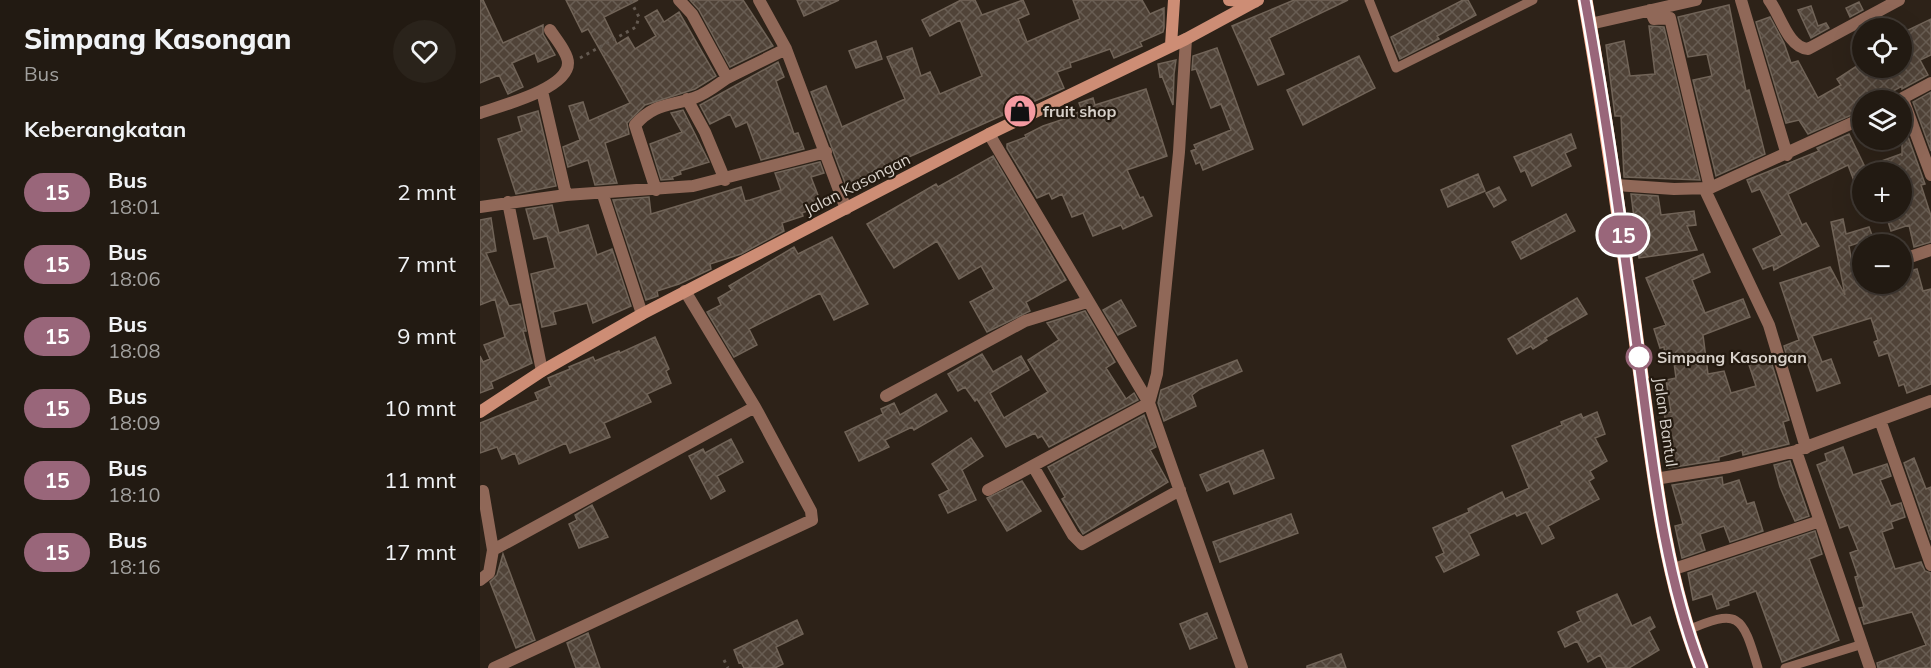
<!DOCTYPE html>
<html lang="id">
<meta charset="utf-8">
<style>
body{margin:0;font-family:Mulish,sans-serif;background:#2a231b;color:#f1f3f6;height:100vh;display:flex;flex-direction:column;font-size:22px;white-space:nowrap}
*{box-sizing:border-box;margin:0}
p{font-size:20px;color:#a2a19f}
.icon{flex:none;width:33px;height:33px;fill:none;stroke:currentColor;stroke-width:2;stroke-linecap:round;stroke-linejoin:round}
.map{position:relative;flex:1;overflow:hidden}
.panel{display:flex;flex-direction:column;background:#221a12;width:480px}
.panel>*{flex:none}
.badge{padding:0 12px;border-radius:20px;font-size:21px;line-height:39px}
.fabs{position:absolute;left:1372px;top:18px;display:grid;gap:12px}
.fabs a{display:grid;place-items:center;width:60px;height:60px;border-radius:50%;background:#221a12;box-shadow:0 6px 24px #0002,0 0 0 2px #3f3832;font-size:30px}
.map>.badge{position:absolute;translate:-50% -50%;box-shadow:0 0 0 3px #fff}
h2{padding:0 24px;font-size:22px;line-height:54px}
.round{display:grid;place-items:center;flex:none;width:63px;height:63px;border-radius:32px;background:#2a231b}
.headline{display:flex;align-items:center;justify-content:space-between;height:102px;padding:0 24px}
h1{font-size:28px;font-weight:800;line-height:45px}
ul{padding:0;list-style:none}
li{display:flex;align-items:center;gap:18px;height:72px;padding:0 24px}
li div{flex:1}
li b{display:block;font-size:22px}
li em{font-style:normal}
li .badge{min-width:66px;font-weight:700;text-align:center}
main{display:flex;flex:1;min-height:0}
.map>svg:first-child{display:block}
</style>
<main>
<section class="panel">
<div class="headline"><div><h1>Simpang Kasongan</h1><p>Bus</p></div><a class="round"><svg class="icon" aria-label="heart" viewBox="0 0 24 24"><path d="M12 20l-8-8c-3-5 5-10 8-4 3-6 11-1 8 4z"/></svg></a></div>
<h2>Keberangkatan</h2>
<ul>
<li><span class="badge" style="background:#99667a;color:#fff">15</span><div><b>Bus</b><p>18:01</p></div><em>2 mnt</em></li>
<li><span class="badge" style="background:#99667a;color:#fff">15</span><div><b>Bus</b><p>18:06</p></div><em>7 mnt</em></li>
<li><span class="badge" style="background:#99667a;color:#fff">15</span><div><b>Bus</b><p>18:08</p></div><em>9 mnt</em></li>
<li><span class="badge" style="background:#99667a;color:#fff">15</span><div><b>Bus</b><p>18:09</p></div><em>10 mnt</em></li>
<li><span class="badge" style="background:#99667a;color:#fff">15</span><div><b>Bus</b><p>18:10</p></div><em>11 mnt</em></li>
<li><span class="badge" style="background:#99667a;color:#fff">15</span><div><b>Bus</b><p>18:16</p></div><em>17 mnt</em></li>
</ul>
</section>
<div class="map">
<svg width="1451" height="668" viewBox="0 0 1451 668">
<defs>
<pattern id="building-cross-hatch" width="8" height="8" patternUnits="userSpaceOnUse" patternTransform="scale(1.5)"><rect width="8" height="8" fill="#504338"/><path d="M0 0l8 8M0 8l8-8" fill="none" stroke="#685d53"/></pattern>
</defs>
<rect width="100%" height="100%" fill="#2d2218"/>
<!-- building -->
<path fill="url(#building-cross-hatch)" stroke="#716458" stroke-width="1.5" d="M0,0H3L23,43L63,25V34L75,55L58,62L55,53L32,63L43,87L28,94L19,75L0,83Z
M86,0H158L124,17L137,44L148,37L155,49L176,36L165,17L177,10L184,22L199,12L236,76L215,89L165,105L147,123L149,134L125,143L137,183L115,185L108,160L88,167L83,147L100,140L89,106L103,102L109,121L150,103L108,29L102,32Z
M210,0H263L293,46L250,67L219,10Z
M317,0H359L324,16Z
M481,0H495L502,15L543,0L549,14L538,19L547,42L600,19L593,0H662L670,14L684,8V28L683,32L660,42L662,46L634,58L630,49L590,63L591,67L577,72L584,88L413,164L414,169L400,175L401,178L368,191L331,92L346,86L362,127L425,99L407,57L432,48L441,76L450,72L460,94L502,76L480,20L450,36L442,20Z
M814,0H868L789,38L804,74L778,85L752,26Z
M983,0H988L996,15L957,36L959,39L920,59L911,37Z
M1379,2L1383,10L1370,17L1366,8Z
M1249,5L1266,91L1269,90L1285,154L1236,176L1213,80L1232,76L1227,54L1208,57L1198,17Z
M1331,6L1338,26L1346,23L1349,28L1331,38L1318,10Z
M1290,17L1304,43L1311,63L1318,61L1338,98L1361,85L1357,79L1383,62V68H1422V33L1451,19V55L1440,60L1448,75L1422,89V86L1397,100H1383V110L1328,134L1319,120L1306,123L1276,22Z
M1169,26L1184,27L1220,180L1144,177L1141,116H1135L1126,45L1144,41L1150,76L1175,74Z
M396,41L402,59L376,68L369,51Z
M737,48L773,149L723,170L720,162L716,164L711,151L716,149L714,145L751,130L741,104L731,108L716,69L712,70L713,56Z
M879,56L895,88L823,125L807,90Z
M696,60L694,74L693,105L682,76L680,77L678,64Z
M298,62L304,77L296,81L314,134L318,133L324,149L281,160L267,122L256,127L250,114L230,124L220,105Z
M666,89L687,156L647,170L660,198L663,197L672,216L643,229L641,225L613,236L603,213L592,217L582,194L572,199L569,193L557,198L527,148V144L546,137L545,135L563,126L593,116V114L602,111L599,103L613,98L615,105Z
M1451,92V151L1433,102Z
M203,110L229,162L200,171L201,174L192,177L193,179L181,180L170,144L202,132L191,113Z
M58,111L76,186L36,194L18,139L42,131L38,117Z
M1422,120L1445,184L1441,185L1451,216V242L1434,247L1429,225L1411,231L1405,212H1422V172H1383L1382,202L1368,165L1308,194L1322,225L1326,223L1339,246L1294,270L1293,265L1283,269L1273,249L1302,235L1280,189L1272,192L1267,180L1339,151L1337,148L1369,134L1385,167L1421,154L1422,156Z
M1091,134L1096,148L1085,153L1091,166L1052,186L1045,170L1041,172L1034,157Z
M513,156L586,280L546,302L550,311L507,332L490,302L514,289L501,266L479,279L457,241L414,268L387,224L456,184L458,187Z
M340,162L344,173L331,177L341,203L326,208L327,211L322,213L323,216L302,223L304,231L261,254L230,264L231,269L199,284L177,291L178,296L166,300L133,200L169,197L171,214L261,187L265,201L270,200L301,190L295,173Z
M998,174L1005,191L968,207L961,190Z
M1019,187L1026,200L1014,207L1006,193Z
M1151,194L1178,196L1181,215L1214,211L1216,225L1207,226L1217,250L1159,258Z
M72,205L79,233L108,225L117,255L132,249L151,306L113,323L107,303L73,312L76,324L62,327L51,274L75,268L67,236L54,239L46,209Z
M1086,214L1095,231L1041,259L1032,242Z
M11,218L16,251L6,253L29,306L40,304L46,331H43L52,363L11,382L13,388L0,393V356L3,362L10,359L4,345L25,337L15,299L0,305V220Z
M1363,219L1366,234L1389,227L1393,238L1369,246L1373,270L1383,267V284H1422V273L1437,269L1443,291L1451,289V384L1427,393L1424,384L1419,386L1408,353L1399,356L1394,342L1398,340L1391,318L1332,336L1342,362L1351,359L1360,383L1337,391L1325,356L1308,361L1304,346L1319,340L1300,283L1350,267L1365,295L1351,222Z
M352,237L388,304L354,320L340,293L269,329L277,345L254,357L227,312L241,305L238,298L252,290L249,286L314,247L318,254Z
M1223,254L1230,272L1212,280L1225,313L1263,299L1270,317L1223,335L1228,374L1244,371L1251,393L1276,386L1269,365L1290,358L1309,420L1303,422L1309,444L1263,455L1262,450L1239,457V460L1189,468L1185,444L1190,443L1184,413L1191,412L1186,380L1196,378L1193,355L1185,356L1184,347L1180,348L1174,329L1186,325L1166,278Z
M1097,298L1107,314L1065,338L1067,340L1053,349L1051,346L1037,354L1028,339Z
M641,300L656,326L638,335L623,310Z
M605,311L635,362L626,368L646,399L654,393L658,400L569,447L562,436L558,438L555,433L526,447L497,399L495,401L485,387L478,391L468,374L502,354L513,372L541,356L549,370L510,393L524,418L568,392L548,360L579,340L567,323Z
M175,337L189,369L186,371L191,383L167,394L171,402L124,423L130,437L90,453L86,443L39,464L35,453L22,459L17,447L0,453V423L58,400L55,393L71,386L68,378L90,369L89,367L113,357L115,361L139,351L140,353Z
M757,360L762,371L720,389L712,395L716,406L684,421L678,403L681,390Z
M456,394L467,411L434,430L432,427L405,440L409,447L379,461L365,432L403,414L401,409L414,403L420,415Z
M1117,412L1125,434L1115,438L1127,461L1110,471L1114,478L1109,481L1119,499L1068,526L1074,538L1062,544L1046,512L1037,516L1035,513L989,534L999,555L964,572L956,557L964,553L953,528L989,512L988,509L1022,492L1025,499L1049,488L1032,446L1082,425L1081,422L1101,414L1103,418Z
M664,415L676,447L670,450L688,482L603,534L582,499L585,497L568,467Z
M491,438L503,456L482,470L496,500L468,513L459,495L469,490L452,464Z
M251,439L263,462L237,476L245,491L231,499L209,456L223,449L225,453Z
M1363,447L1373,475L1407,464L1411,476L1400,480L1411,506L1421,503L1425,517L1411,522L1413,528L1402,532L1415,569L1441,562L1445,571L1451,573V668H1398L1397,663L1446,645L1432,612L1384,624L1379,608L1384,607L1375,577L1378,576L1370,553L1378,550L1368,525L1360,528L1337,465L1347,461L1345,454Z
M783,450L794,478L754,494L749,481L727,491L720,475Z
M1434,458L1446,489L1451,487V540L1424,463Z
M1310,461L1329,516L1315,521L1300,487L1294,465Z
M1242,477L1243,485L1259,480L1267,504L1274,502L1283,531L1250,542L1244,526L1220,534L1225,550L1202,558L1195,526L1203,524L1192,485Z
M542,481L561,511L527,531L507,498Z
M112,505L128,537L99,548L89,524L97,520L95,515Z
M811,514L818,533L740,562L733,542Z
M1335,531L1342,554L1329,559L1359,640L1302,662L1276,591L1248,601L1249,605L1237,609L1232,594L1213,600L1208,573Z
M23,554L55,640L36,648L10,582L17,575Z
M1137,594L1152,626L1170,617L1175,627L1169,631L1179,650L1149,668H1127L1120,655L1108,662L1097,641L1085,647L1078,632L1101,621L1097,612Z
M727,613L737,638L710,649L700,624Z
M317,620L323,634L296,647L303,664L295,668H264L261,662L259,663L254,650Z
M108,633L120,668H96L87,643Z
M861,654L866,668H827V666Z"/>
<g fill="none" stroke-linecap="round" stroke-linejoin="round">
<!-- path -->
<path stroke="#635950" stroke-width="3" stroke-dasharray="3 4.5" stroke-linecap="butt" d="M100,58L156,27L159,17L150,0
M244,660L248,668"/>
<!-- lane -->
<path stroke="#906858" stroke-width="9" d="M889,0L916,68L1053,0
M1206,631C1259,608 1262,614 1278,668
M1305,668L1383,644"/>
<!-- street -->
<path stroke="#906858" stroke-width="12" d="M199,0L212,14L247,78L306,49
M279,0L306,49L366,209
M1261,0L1307,155
M1289,0C1300,14 1308,48 1328,49L1419,0
M1170,10L1174,19L1190,18L1230,188
M1110,24L1216,0
M62,91L86,195
M207,99L225,132L245,180
M1423,99L1451,175
M1419,100L1451,83
M0,113C20,106 88,89 88,63C88,53 75,38 70,30
M509,134L669,403L762,668
M1136,185L1194,189L1230,188L1383,118
M176,190L155,125C174,103 190,106 214,98C226,94 237,85 247,78
M1225,190L1289,325L1326,448
M123,195L162,314
M28,202L62,371
M0,207L86,195L213,186L346,152
M1427,258L1451,250
M406,396L545,321L607,302
M1400,420L1451,565
M1318,450L1451,401
M553,466L593,535L602,544L700,490
M1175,479L1249,467L1316,451L1390,668
M508,490L669,403L677,374L699,152L706,39
M13,550L275,407
M1191,570L1340,521
M0,580L9,573L13,550L3,491
M14,668L332,520L331,511L275,407L205,291"/>
<!-- secondary -->
<path stroke="#cd8d75" stroke-width="12" d="M749,0L775,2
M691,45L694,0
M0,412L62,371L162,314L509,134L706,39L778,0"/>
<!-- primary -->
<path stroke="#fdaa8a" stroke-width="15" d="M1105,0C1126,120 1143,240 1159,361C1173,464 1183,570 1221,668"/>
</g>
<g fill="none" stroke-linecap="round" stroke-linejoin="round">
<!-- line casing -->
<g stroke="#fff" stroke-width="14">
<path id="line" d="M1105,0C1127,120 1143,240 1159,361C1173,464 1183,570 1221,668"/>
</g>
<!-- line -->
<use href="#line" stroke="#99667a" stroke-width="9"/>
</g>
<!-- icons -->
<defs>
<g id="shop-disc" transform="scale(1.725)"><circle r="9.5" fill="#f49aa1" stroke="#23190f"/><path d="M-5-2.5h2.3a2.7 3.5 0 0 1 5.4 0H5L5.5 6h-11ZM-1.5-2.5h3a1.5 2.3 0 0 0-3 0Z" fill="#111"/></g>
</defs>
<g fill-rule="evenodd">
<use href="#shop-disc" x="540" y="111"/>
</g>
<!-- markers -->
<circle fill="#fff" stroke="#99667a" stroke-width="3" cx="1159" cy="357" r="12"/>
<g text-anchor="middle" dominant-baseline="central" stroke-width="4.5" stroke-linejoin="round" paint-order="stroke">
<!-- poi labels -->
<g font-size="16" font-weight="bold" fill="#d7d0c9" stroke="#23190f" text-anchor="start">
<text x="563" y="111">fruit shop</text>
</g>
<!-- street labels -->
<g font-size="16" fill="#d7d0c9" stroke="#23190f">
<text transform="translate(377 184) rotate(-27)">Jalan Kasongan</text>
<text transform="translate(1186 422) rotate(82)">Jalan Bantul</text>
</g>
<!-- stop labels -->
<g font-size="16" font-weight="bold" fill="#d7d0c9" stroke="#23190f" text-anchor="start">
<text x="1177" y="357">Simpang Kasongan</text>
</g>
</g>
</svg>
<div class="fabs">
<a><svg class="icon" aria-label="locate" viewBox="0 0 24 24"><circle cx="12" cy="12" r="6"/><path d="M12 2v4M12 18v4M2 12h4M18 12h4"/></svg></a>
<a><svg class="icon" aria-label="layers" viewBox="0 0 24 24"><path d="M12 4l9 5-9 5-9-5zM3 14l9 5 9-5"/></svg></a>
<a>+</a>
<a>−</a>
</div>
<b class="badge" style="left:1143px;top:235px;background:#99667a;color:#fff">15</b>
</div>
</main>
